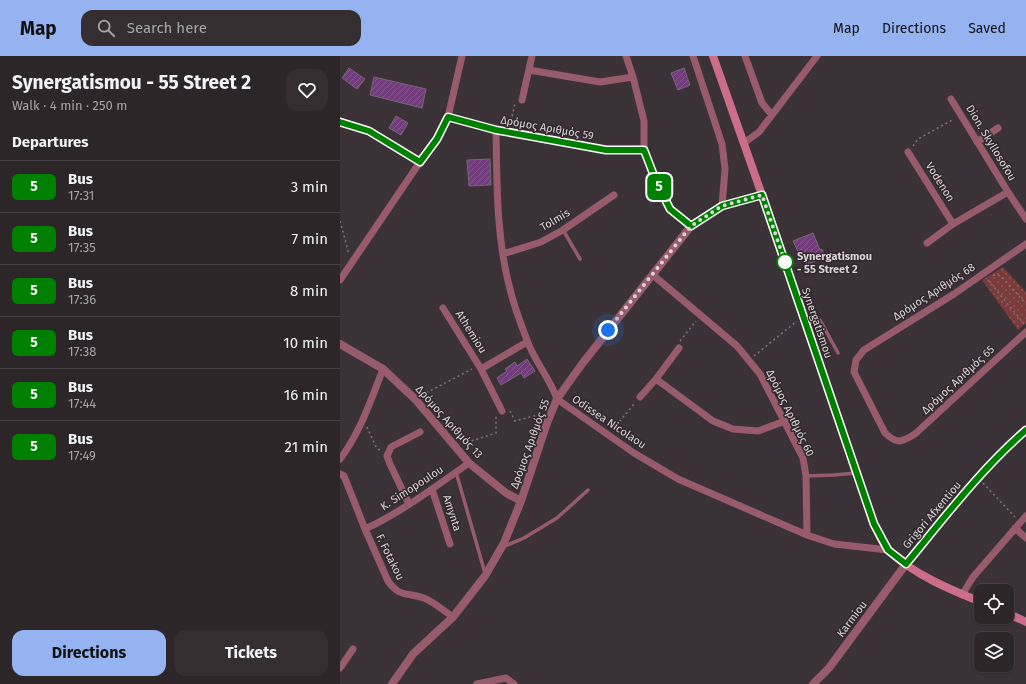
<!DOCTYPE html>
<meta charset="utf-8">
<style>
body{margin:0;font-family:"Fira Sans",sans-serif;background:#342e31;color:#f1f3f6;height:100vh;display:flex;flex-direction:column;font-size:15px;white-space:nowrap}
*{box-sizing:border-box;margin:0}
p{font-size:13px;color:#a6a5a8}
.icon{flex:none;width:22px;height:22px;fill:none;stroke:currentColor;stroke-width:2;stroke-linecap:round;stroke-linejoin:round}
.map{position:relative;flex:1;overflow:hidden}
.details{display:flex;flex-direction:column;background:#2c2629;width:340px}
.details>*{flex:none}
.badge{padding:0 8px;border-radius:6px;font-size:14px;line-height:26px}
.fabs{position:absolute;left:634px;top:528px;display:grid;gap:8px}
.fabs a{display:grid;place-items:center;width:40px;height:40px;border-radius:8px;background:#2c2629;box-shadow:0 1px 3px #0004,0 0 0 1px #484346;font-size:20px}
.you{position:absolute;width:20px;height:20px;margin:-10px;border:3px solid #fff;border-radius:50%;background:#1a73e8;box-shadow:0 0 0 6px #1a73e833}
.map>.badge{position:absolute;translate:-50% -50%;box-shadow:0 0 0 2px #fff}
h2{padding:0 12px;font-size:15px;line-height:36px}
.round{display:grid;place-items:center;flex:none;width:42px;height:42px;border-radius:12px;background:#342e31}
.overview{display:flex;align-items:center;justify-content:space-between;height:68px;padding:0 12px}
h1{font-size:19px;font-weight:700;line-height:30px}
.primary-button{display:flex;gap:8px;margin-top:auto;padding:8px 12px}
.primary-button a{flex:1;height:46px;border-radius:12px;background:#95b2f1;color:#111;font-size:16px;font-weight:700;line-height:46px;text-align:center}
.primary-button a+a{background:#342e31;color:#f1f3f6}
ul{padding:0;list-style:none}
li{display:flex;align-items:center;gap:12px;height:52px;padding:0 12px;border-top:1px solid #484346}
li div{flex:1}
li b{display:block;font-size:15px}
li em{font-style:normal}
li .badge{min-width:44px;font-weight:700;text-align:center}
header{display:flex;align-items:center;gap:24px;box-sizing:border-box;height:56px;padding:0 20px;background:#95b2f1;color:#111}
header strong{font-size:19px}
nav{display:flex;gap:22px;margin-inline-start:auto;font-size:14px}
.search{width:280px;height:36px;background:#342e31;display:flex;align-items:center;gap:10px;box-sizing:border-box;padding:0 14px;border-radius:12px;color:#a6a5a8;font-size:15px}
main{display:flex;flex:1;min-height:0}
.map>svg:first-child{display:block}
</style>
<header>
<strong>Map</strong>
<div class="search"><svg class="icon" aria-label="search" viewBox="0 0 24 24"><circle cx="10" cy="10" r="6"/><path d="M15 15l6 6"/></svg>Search here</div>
<nav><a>Map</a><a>Directions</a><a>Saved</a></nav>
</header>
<main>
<section class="details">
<div class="overview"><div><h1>Synergatismou - 55 Street 2</h1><p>Walk · 4 min · 250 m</p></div><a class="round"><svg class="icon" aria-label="heart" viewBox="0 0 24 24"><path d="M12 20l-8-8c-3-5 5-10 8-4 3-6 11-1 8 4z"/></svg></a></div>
<h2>Departures</h2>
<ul>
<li><span class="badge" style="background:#008000;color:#fff">5</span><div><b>Bus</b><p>17:31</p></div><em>3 min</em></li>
<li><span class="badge" style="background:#008000;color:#fff">5</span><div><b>Bus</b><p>17:35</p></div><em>7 min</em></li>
<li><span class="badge" style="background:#008000;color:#fff">5</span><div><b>Bus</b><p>17:36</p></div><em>8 min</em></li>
<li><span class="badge" style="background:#008000;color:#fff">5</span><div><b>Bus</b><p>17:38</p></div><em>10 min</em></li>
<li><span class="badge" style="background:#008000;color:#fff">5</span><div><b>Bus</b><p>17:44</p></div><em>16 min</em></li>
<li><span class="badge" style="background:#008000;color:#fff">5</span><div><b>Bus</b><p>17:49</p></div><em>21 min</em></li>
</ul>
<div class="primary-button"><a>Directions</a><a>Tickets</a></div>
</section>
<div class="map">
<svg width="686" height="628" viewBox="0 0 686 628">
<defs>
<pattern id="park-dots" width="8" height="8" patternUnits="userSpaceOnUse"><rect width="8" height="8" fill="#7b3b3a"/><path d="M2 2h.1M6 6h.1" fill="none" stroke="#8d5656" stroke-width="1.8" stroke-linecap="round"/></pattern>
<pattern id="building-hatch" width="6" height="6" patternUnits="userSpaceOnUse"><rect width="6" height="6" fill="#723b7c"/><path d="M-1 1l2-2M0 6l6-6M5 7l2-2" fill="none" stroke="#86568e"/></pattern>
</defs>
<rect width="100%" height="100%" fill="#3b3237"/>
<!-- park -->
<path fill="url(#park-dots)" d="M663,211L686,236V267L678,274L642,224Z"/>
<!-- building -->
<path fill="url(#building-hatch)" stroke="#726a73" d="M9,12L25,23L17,33L2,22Z
M344,12L350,29L338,34L331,17Z
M34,21L86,33L82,52L30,39Z
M56,60L68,67L61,79L49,72Z
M150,103L151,129L129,130L127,104Z
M473,177L480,194L482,193L485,201L466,209L462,199L460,200L453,185Z
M187,303L195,315L184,322L181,317L161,329L157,322L167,315L165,313L175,306L177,310Z"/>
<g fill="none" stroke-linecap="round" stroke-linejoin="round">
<!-- path -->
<path stroke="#7e777b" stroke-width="1.5" stroke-dasharray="2 3" stroke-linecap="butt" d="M170,70L175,47
M573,90L578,83L614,63
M0,165L9,198
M653,219L661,220L686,248
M648,224L685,269
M340,285L356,265
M414,300L457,265
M82,339L132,313
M170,355L175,365L202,358
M27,371L37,393L41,394
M273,373L295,347
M122,388L156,377V360
M643,427L675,461"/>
<!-- service -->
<path stroke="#975b6c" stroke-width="3.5" d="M223,174L240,203
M466,267L480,264L498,297
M116,416L145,517
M466,420L494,419L516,417
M165,490L184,482L217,462L248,434"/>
<!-- minor -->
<path stroke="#975b6c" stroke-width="7" d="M286,0L293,21L304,65V93L315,125L330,153L351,170
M353,0L382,88L385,113L382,150
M405,0L422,47L432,59
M189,14L260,26L293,21
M611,43L668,136L686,163
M182,44L192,0
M108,61L156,74L266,94L304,93
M0,66L29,75L80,106
M156,74C157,125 156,178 169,229C173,247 180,266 187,284C194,305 210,322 217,343L294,397L338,423L467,479L494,488L548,494
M637,86L658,72
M404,87L419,76L477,0
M568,96L613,168
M587,187L613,168L668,136
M686,188L614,238L524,294L516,304L514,316L545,377C558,389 561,386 575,378L686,276
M163,198L201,186L223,174L274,139
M313,219L397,290L420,318L463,402L466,420L467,479
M0,224L80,106L97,83L108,61L122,0
M103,252L141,313L162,355
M141,313L187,286
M316,323L373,365L393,373L418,375L445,365
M300,341L316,323L339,292
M0,403C20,377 31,344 43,313
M0,418L4,420L25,473L48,525C60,542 67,536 84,542C94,546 104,555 113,561
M92,433L110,488
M69,448L50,408L47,400L51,391L80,376
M675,472L686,482
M25,473C62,456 96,430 129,407
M622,539L633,521L686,460
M0,612L13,593
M137,628L166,622L174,628"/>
<!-- tertiary -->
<path stroke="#975b6c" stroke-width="8" d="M0,288L43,313L75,343L129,407L166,437L181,445
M52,628L73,598L113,561L145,520L164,487L181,445L207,367L217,343L242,308L351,170L382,150L422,139
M473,628L489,612L566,508L629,432L671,387L686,374"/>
<!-- secondary -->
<path stroke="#cc6e8a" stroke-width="8" d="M373,0L422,139L534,468C538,477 543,489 549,495C573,518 611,534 641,546
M667,557L686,566"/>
</g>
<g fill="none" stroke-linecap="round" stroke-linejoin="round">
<!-- line casing -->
<g stroke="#fff" stroke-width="9">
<path id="line" d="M0,66L29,75L80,106L97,83L108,61L156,74L266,94H304L316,125L330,153L351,170L382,150L422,139L534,468L548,494L566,508C604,462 641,413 686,374"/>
</g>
<!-- line -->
<use href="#line" stroke="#008000" stroke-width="6"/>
<!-- walk -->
<path stroke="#dbd5d8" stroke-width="4" stroke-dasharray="0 7.2" d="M268,274L351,170L382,150L422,139L445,206"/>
</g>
<!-- markers -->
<circle fill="#fff" stroke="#008000" stroke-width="2" cx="445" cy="206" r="8"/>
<g text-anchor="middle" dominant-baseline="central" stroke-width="3" stroke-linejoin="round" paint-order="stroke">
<!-- street labels -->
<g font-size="11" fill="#dbd5d8" stroke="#30282d">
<text transform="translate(207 72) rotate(10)">Δρόμος Αριθμός 59</text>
<text transform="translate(651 87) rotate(59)">Dion. Skyllosofou</text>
<text transform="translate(600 126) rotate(58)">Vodenon</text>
<text transform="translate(215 164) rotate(-31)">Tolmis</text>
<text transform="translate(594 236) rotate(-33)">Δρόμος Αριθμός 68</text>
<text transform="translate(477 267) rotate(71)">Synergatismou</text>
<text transform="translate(131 276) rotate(58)">Athemiou</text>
<text transform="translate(618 324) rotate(-43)">Δρόμος Αριθμός 65</text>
<text transform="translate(450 357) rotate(64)">Δρόμος Αριθμός 60</text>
<text transform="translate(109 366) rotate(48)">Δρόμος Αριθμός 13</text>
<text transform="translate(269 366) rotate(34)">Odissea Nicolaou</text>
<text transform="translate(190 388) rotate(-70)">Δρόμος Αριθμός 55</text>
<text transform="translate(72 432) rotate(-33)">K. Simopoulou</text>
<text transform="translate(112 457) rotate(72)">Amynta</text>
<text transform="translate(592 459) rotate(-50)">Grigori Afxentiou</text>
<text transform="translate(50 501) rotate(64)">F. Fotakou</text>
<text transform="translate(512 563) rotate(-53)">Karmiou</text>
</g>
<!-- stop labels -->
<g font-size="11" font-weight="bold" fill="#dbd5d8" stroke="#30282d" text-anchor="start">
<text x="457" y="200">Synergatismou<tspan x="457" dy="13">- 55 Street 2</tspan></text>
</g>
</g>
</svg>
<div class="fabs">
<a><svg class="icon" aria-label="locate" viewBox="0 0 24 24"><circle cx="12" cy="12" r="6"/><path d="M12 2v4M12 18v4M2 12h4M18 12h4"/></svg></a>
<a><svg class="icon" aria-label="layers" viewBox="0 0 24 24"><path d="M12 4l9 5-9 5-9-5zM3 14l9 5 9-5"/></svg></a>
</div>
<div class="you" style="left:268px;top:274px"></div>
<b class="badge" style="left:319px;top:131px;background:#008000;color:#fff">5</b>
</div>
</main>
